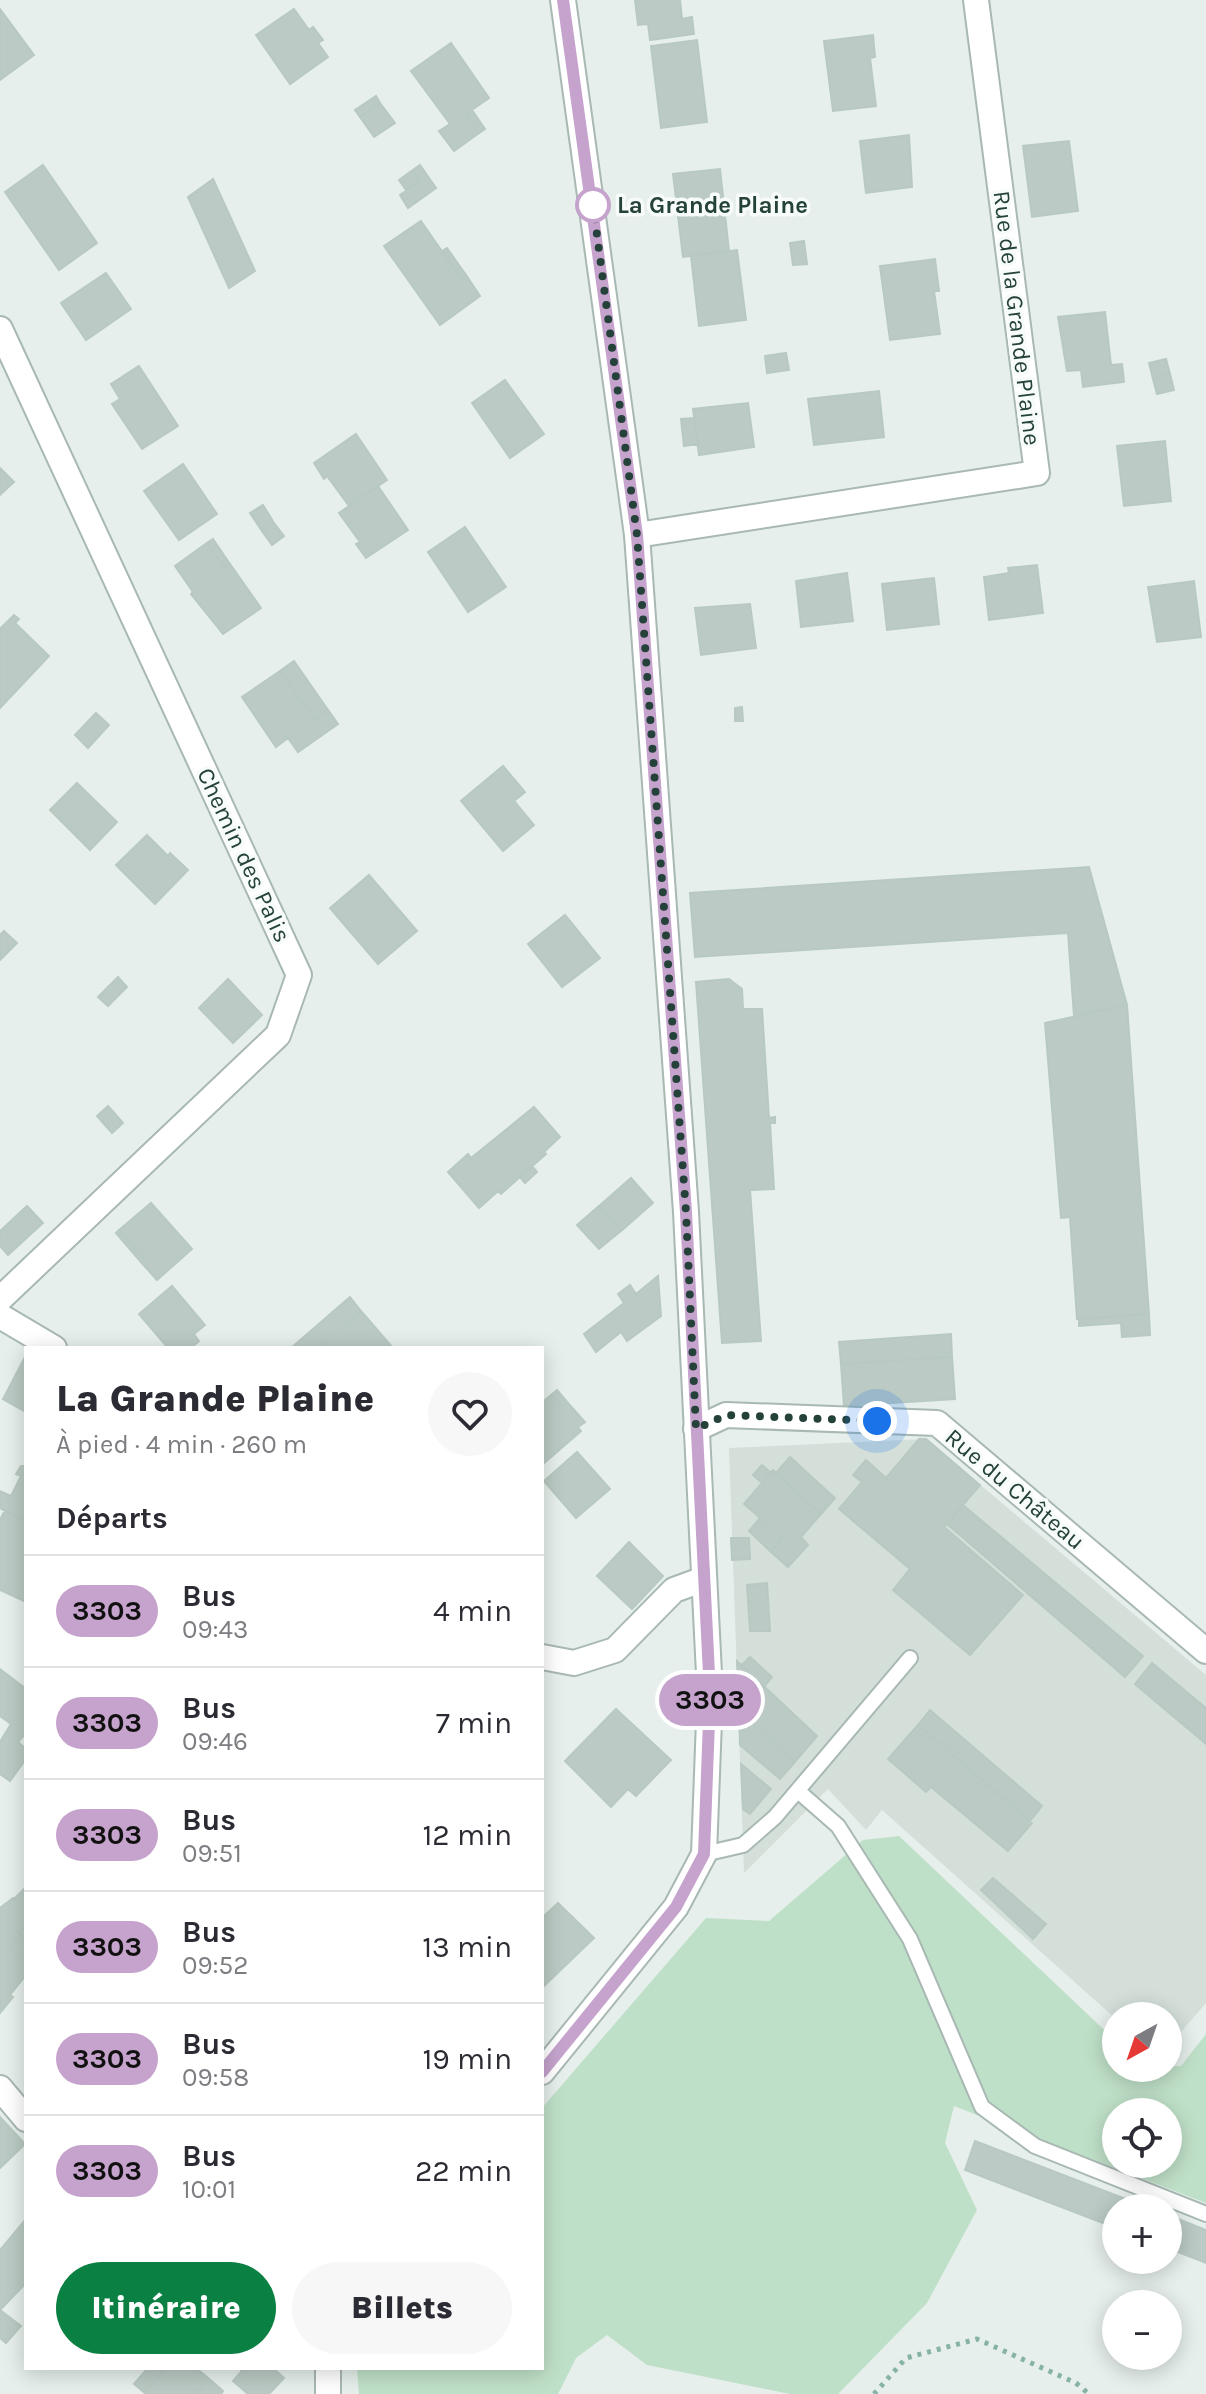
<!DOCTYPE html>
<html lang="fr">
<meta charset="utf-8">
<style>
body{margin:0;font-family:Karla,sans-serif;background:#f7f7f7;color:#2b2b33;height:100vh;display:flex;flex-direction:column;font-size:30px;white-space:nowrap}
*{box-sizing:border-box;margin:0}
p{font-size:26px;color:#7c7c81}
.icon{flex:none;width:44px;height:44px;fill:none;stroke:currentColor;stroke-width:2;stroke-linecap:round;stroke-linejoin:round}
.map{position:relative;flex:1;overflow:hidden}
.side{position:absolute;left:24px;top:1346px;width:520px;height:1024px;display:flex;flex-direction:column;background:#fff;border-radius:0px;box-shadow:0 4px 20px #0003}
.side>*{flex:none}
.badge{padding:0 16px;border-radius:26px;font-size:28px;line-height:52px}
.needle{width:52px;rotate:220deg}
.tools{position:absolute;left:1102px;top:2002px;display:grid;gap:16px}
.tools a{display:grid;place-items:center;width:80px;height:80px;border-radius:50%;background:#fff;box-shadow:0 4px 20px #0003;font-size:40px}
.you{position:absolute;width:40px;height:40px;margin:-20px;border:6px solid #fff;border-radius:50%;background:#1a73e8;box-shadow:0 0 0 12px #1a73e833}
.map>.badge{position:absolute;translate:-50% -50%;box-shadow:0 0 0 4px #fff}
h2{padding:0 32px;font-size:30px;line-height:72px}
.round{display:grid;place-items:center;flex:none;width:84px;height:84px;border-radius:42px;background:#f7f7f7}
.headline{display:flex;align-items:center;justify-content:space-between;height:136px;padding:0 32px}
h1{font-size:38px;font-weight:800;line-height:60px}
.action{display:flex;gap:16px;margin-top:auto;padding:16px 32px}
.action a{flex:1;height:92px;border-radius:48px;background:#0b8043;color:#fff;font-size:32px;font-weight:800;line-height:92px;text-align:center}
.action a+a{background:#f7f7f7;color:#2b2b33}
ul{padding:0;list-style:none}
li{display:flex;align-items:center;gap:24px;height:112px;padding:0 32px;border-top:2px solid #e1e1e2}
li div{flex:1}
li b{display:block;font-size:30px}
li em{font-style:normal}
li .badge{min-width:88px;font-weight:700;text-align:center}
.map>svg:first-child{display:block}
</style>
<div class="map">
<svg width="1206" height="2394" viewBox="0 0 1206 2394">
<rect width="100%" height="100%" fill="#e6efeb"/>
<!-- built -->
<path fill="#d4dfda" d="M926,1439L1206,1675V2003L1168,2047V2016H1116V2019L882,1810L866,1830L828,1789L744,1873L729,1448Z"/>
<!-- green -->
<path fill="#bfe0c8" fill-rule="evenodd" d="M899,1836L1116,2041V2068L1181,2066L1206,2034V2203L954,2106L945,2143L977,2210L927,2303L838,2394H790L647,2365L607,2335L576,2358L558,2394H359L357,2368H542V2108L706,1918L769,1921L863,1840ZM1116,2112H1168V2164H1116Z"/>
<!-- building -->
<path fill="#bbcac4" stroke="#b8c9c2" stroke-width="2" d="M635,0H680L682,19L692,17L694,34L650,40L648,24L638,25Z
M0,9L34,55L0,80Z
M294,9L309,30L313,27L323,40L318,43L328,57L290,84L256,35Z
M873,35L875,57L870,58L876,106L833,111L824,41Z
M697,40L707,122L661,128L651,46Z
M451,43L489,98L466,114L479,133L454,151L439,131L450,124L411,71Z
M376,96L380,103L360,117L355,110Z
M380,103L395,123L374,137L360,117Z
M472,110L485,129L479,133L466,114Z
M909,135L912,187L866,193L860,141Z
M1069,141L1078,211L1032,217L1023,146Z
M43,165L97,243L59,270L5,192Z
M420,165L436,188L408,208L400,195L420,181L413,170Z
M720,169L729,251L683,257L673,174Z
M413,170L420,181L406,190L399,180Z
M213,179L255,271L229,288L188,197Z
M421,221L461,279L466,275L480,296L440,325L384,246Z
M804,241L807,264L793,265L790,243Z
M447,248L466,275L461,279L442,251Z
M737,250L746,320L699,326L691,256Z
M935,259L939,291H934L940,334L890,340L880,266Z
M106,273L131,309L86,340L61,303Z
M1105,312L1111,365L1122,364L1124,382L1083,387L1081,370L1067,371L1058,317Z
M786,353L789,370L767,373L765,356Z
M1166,359L1170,374L1153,379L1149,363Z
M139,366L178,426L142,449L112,404L120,399L111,384Z
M1170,374L1174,390L1157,394L1153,379Z
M505,380L544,434L510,458L472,403Z
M879,391L884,437L814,445L808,399Z
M748,403L754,447L699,455L693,409Z
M694,418L698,444L684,446L681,419Z
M356,434L387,480L349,506L327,476L324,479L314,463Z
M1165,441L1171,501L1124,506L1117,446Z
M183,464L217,514L179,540L144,491Z
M0,468L14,482L0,495Z
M378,486L408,530L366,558L356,544L360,542L339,513Z
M263,505L274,523L262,531L250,513Z
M274,523L284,536L272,545L262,531Z
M465,527L506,587L468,612L428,552Z
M213,539L230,564L225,568L207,543Z
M207,543L225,568L230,564L261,608L223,634L191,594L193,592L175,566Z
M1037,565L1043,613L989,620L984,577L1009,573L1008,568Z
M847,573L853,621L801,627L796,581Z
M934,578L939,624L887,630L882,584Z
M1194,581L1201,637L1157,642L1148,587Z
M750,604L756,648L701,655L695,608Z
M14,615L19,619L15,623L49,656L0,708V629Z
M294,661L328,710L315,719L280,671Z
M280,671L315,719L328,710L338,724L298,752L288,738L276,747L242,697Z
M742,707L743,721H735V708Z
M96,713L109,725L88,748L75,735Z
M503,766L525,792L514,801L534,825L503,851L461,801Z
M77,783L117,822L90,850L50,810Z
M147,835L168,856L170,853L188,870L155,904L116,865Z
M1089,867L1127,1005L1074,1016L1068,933L695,957L690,893Z
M369,875L417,931L378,964L330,908Z
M565,915L600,958L562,987L528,944Z
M4,931L17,943L0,960V935Z
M118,977L127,987L108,1006L98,997Z
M228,979L262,1015L233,1043L199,1008Z
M729,979L742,989L743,1009H762L769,1118L775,1117V1123H770L774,1189L750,1190L761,1341L722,1343L696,982Z
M1127,1005L1149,1314L1077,1319L1070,1217L1061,1218L1045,1023Z
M108,1106L123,1123L112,1133L97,1116Z
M534,1107L560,1137L544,1152L546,1154L501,1194L498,1191L479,1208L448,1172L468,1154L471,1158Z
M532,1166L537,1172L525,1183L520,1177Z
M631,1178L653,1203L621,1231L599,1206Z
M151,1203L192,1249L157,1280L139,1260L143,1257L119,1230Z
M27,1206L43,1223L8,1255L0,1246V1231Z
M599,1206L621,1231L599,1249L577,1225Z
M119,1230L143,1257L139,1260L116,1233Z
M658,1276L661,1316L627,1341L621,1332L596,1352L584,1334L624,1303L618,1294L630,1285L636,1294Z
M172,1286L205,1325L194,1334L199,1341L191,1348H168L139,1314Z
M350,1297L361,1311L318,1348H291Z
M361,1311L393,1348H318Z
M1149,1314L1150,1335L1122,1337L1121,1323L1079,1326V1319Z
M951,1334L952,1357L841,1364L839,1342Z
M26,1355V1412L3,1399Z
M952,1357L955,1399L844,1406L841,1364Z
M557,1390L568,1403L563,1408L551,1395Z
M551,1395L563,1408L568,1403L585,1422L578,1427L581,1431L543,1464L542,1403Z
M919,1439H926L980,1485L944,1527L1023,1595L970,1655L893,1590L910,1569L839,1509L862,1482L853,1475L866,1460L886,1478Z
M577,1452L610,1489L576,1518L544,1481Z
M790,1457L835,1498L821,1514L776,1473Z
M762,1465L771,1473L762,1483L753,1475Z
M21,1466H26V1522L0,1508V1491L11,1496L21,1476L16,1474Z
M773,1470L821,1514L801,1537L808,1545L788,1567L771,1552L783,1538L744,1504Z
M963,1505L1143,1656L1125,1677L947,1524Z
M5,1510L26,1522V1602L0,1590V1520Z
M760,1518L783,1538L771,1552L749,1531Z
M731,1538H749L750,1559L732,1560Z
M629,1542L663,1576L632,1609L597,1576Z
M767,1583L770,1631H750L747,1585Z
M750,1657L772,1677L764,1687L741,1666Z
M737,1661L817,1736L794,1763L739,1711Z
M1152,1663L1206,1708V1744L1135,1684Z
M0,1669L26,1689V1733L18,1742L26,1749V1759L10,1781L0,1774V1742L11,1724L0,1716Z
M616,1709L671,1760L636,1796L628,1789L611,1807L565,1761Z
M930,1710L1042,1806L1030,1821L918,1725Z
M739,1711L794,1763L780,1779L740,1745Z
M918,1725L1032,1823L1008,1851L931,1787L926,1792L888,1759Z
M741,1764L771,1789L750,1814L743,1809Z
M993,1878L1046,1924L1033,1939L981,1890Z
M24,1889L26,1891V1928L9,1947L26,1963V1975L10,1995L13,1997L0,2013V1908L13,1898L14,1899Z
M558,1903L594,1938L542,1988V1918Z
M22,1933L26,1937V1963L9,1947Z
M0,2117L25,2144L0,2168Z
M975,2141L1149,2208H1116V2228L965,2170Z
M1168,2215L1206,2230V2263L1168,2248Z
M26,2219V2283L0,2310V2250Z
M0,2310L21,2326L6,2343L0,2338Z
M148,2368H162L164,2370L145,2393L134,2384Z
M167,2368H196L208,2378L195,2394H145Z
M241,2368H273L284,2378L269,2394H248L233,2381L241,2372Z
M208,2378L223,2391L221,2394H195Z"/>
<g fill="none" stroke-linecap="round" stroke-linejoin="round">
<!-- service casing -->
<g stroke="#a8b8b2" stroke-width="18">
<path id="service" d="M798,1791L838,1826L910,1939L982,2107L1035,2146L1206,2214
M704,1854L743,1845L775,1817L910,1658"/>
</g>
<!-- minor casing -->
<g stroke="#a8b8b2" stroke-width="28">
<path id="minor" d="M0,329L299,975L278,1035L0,1299
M637,535L1037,473L976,0
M0,1316L54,1348
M696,1429L726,1415L937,1423L1206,1651
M542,1657L574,1663L615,1650L674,1590L704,1579
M0,2088L26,2119"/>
</g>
<!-- tertiary casing -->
<g stroke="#a8b8b2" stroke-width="28">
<path id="tertiary" d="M542,2072L676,1907L704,1854L710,1694L686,1212L637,535L563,0
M328,2394V2368"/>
</g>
<!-- path -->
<path stroke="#86b3a5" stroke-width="5" stroke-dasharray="4 6" stroke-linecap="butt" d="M874,2394L906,2358L977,2339L1076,2383L1089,2394"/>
<!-- service -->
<use href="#service" stroke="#fff" stroke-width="14"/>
<!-- minor -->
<use href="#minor" stroke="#fff" stroke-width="24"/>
<!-- tertiary -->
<use href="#tertiary" stroke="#fff" stroke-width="24"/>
</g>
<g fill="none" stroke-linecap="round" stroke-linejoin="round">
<!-- line casing -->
<g stroke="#fff" stroke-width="18">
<path id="line" d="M542,2072L676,1907L704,1854L710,1694L686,1212L637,535L563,0"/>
</g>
<!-- line -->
<use href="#line" stroke="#c5a3cd" stroke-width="12"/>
<!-- walk -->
<path stroke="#24423a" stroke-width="8" stroke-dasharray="0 14.4" d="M593,205L637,535L686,1212L696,1429L726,1415L877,1421"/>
</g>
<!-- markers -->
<circle fill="#fff" stroke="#c5a3cd" stroke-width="4" cx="593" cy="205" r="16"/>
<g text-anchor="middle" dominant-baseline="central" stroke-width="7" stroke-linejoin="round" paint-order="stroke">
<!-- stop labels -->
<g font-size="24" font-weight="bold" fill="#24423a" stroke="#f7fbf9" text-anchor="start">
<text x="617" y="205">La Grande Plaine</text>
</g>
<!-- street labels -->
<g font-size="24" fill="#24423a" stroke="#f7fbf9">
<text transform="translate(1017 318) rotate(83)">Rue de la Grande Plaine</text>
<text transform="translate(244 855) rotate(65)">Chemin des Palis</text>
<text transform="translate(1015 1489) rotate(40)">Rue du Château</text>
</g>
</g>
</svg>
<div class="tools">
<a><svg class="needle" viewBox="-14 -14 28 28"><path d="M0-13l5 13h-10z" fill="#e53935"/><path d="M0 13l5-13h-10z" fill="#7c7c81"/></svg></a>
<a><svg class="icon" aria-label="locate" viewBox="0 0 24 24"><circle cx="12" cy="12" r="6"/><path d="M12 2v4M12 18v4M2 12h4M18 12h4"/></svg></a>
<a>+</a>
<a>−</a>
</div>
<div class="you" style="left:877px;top:1421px"></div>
<b class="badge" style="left:710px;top:1700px;background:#c5a3cd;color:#111">3303</b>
<section class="side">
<div class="headline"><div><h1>La Grande Plaine</h1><p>À pied · 4 min · 260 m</p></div><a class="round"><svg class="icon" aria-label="heart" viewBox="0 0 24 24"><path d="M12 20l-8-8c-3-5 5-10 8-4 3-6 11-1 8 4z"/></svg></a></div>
<h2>Départs</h2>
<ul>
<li><span class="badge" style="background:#c5a3cd;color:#111">3303</span><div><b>Bus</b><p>09:43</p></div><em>4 min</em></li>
<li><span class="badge" style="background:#c5a3cd;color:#111">3303</span><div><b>Bus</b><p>09:46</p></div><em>7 min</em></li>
<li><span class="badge" style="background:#c5a3cd;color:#111">3303</span><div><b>Bus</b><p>09:51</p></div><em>12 min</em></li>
<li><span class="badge" style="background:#c5a3cd;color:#111">3303</span><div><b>Bus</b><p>09:52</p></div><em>13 min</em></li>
<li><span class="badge" style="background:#c5a3cd;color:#111">3303</span><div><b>Bus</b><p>09:58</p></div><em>19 min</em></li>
<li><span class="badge" style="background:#c5a3cd;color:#111">3303</span><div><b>Bus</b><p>10:01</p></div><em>22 min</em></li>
</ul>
<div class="action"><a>Itinéraire</a><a>Billets</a></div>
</section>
</div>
